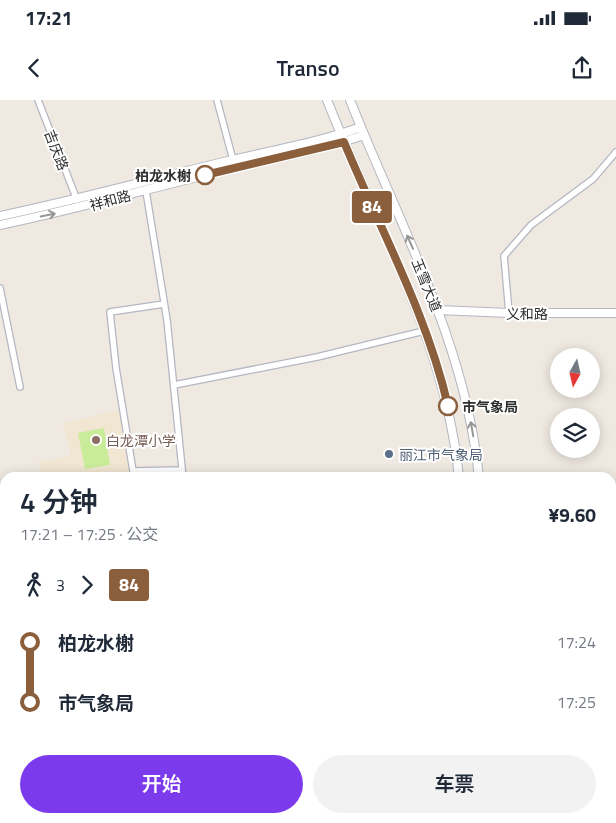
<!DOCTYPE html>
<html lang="zh">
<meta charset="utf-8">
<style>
body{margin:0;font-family:"Titillium Web","Noto Sans SC",sans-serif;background:#f2f2f3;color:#1f2937;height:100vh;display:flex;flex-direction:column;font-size:19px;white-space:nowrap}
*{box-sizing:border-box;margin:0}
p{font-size:16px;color:#747a83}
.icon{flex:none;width:28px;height:28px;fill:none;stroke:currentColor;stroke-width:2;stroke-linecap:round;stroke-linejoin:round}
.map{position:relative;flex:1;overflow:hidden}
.side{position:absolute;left:0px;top:372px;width:616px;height:351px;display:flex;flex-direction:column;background:#fff;border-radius:15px 15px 0 0;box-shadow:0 2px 12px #0003}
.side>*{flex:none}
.badge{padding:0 10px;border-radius:4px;font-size:18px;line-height:32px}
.needle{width:32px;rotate:188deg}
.controls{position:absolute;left:550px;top:248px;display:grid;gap:10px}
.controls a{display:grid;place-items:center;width:50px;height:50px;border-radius:50%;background:#fff;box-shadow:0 2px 12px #0003;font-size:25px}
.map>.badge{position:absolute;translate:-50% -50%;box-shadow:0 0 0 2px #fff}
.legs{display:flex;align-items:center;gap:8px;height:55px;padding:0 20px;font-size:16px}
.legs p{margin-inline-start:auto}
.overview{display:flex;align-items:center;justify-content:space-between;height:85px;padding:0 20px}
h1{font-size:28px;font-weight:600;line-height:38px}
.action{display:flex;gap:10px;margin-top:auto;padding:10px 20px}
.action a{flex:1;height:58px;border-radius:30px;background:#7c3aed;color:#fff;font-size:20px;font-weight:600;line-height:58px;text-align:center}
.action a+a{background:#f2f2f3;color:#1f2937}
ul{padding:0 20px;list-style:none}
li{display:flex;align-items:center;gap:18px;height:60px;font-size:19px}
li i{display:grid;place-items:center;width:8px;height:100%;margin:0 6px;background:currentColor}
li i::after{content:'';width:12px;height:12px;margin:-6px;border:4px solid;border-radius:50%;background:#fff}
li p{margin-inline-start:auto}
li:first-child i{background:linear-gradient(#0000 50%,currentColor 0)}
li:last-child i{background:linear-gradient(currentColor 50%,#0000 0)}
.status{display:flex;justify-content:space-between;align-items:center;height:35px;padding:0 25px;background:#fff;direction:ltr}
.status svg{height:14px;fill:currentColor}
header{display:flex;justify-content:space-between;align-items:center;height:65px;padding:0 20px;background:#fff;font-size:22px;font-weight:600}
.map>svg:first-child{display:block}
</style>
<div class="status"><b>17:21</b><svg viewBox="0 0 49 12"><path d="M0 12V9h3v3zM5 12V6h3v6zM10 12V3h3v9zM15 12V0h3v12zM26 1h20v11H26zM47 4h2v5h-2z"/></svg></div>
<header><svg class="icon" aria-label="back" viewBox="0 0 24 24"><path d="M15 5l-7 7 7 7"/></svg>Transo<svg class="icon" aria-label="share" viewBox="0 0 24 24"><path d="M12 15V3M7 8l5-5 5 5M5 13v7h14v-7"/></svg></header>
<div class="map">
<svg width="616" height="723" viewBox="0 0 616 723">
<rect width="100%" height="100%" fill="#efe9e1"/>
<!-- education -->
<path fill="#f0e6d1" d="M119,310L131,374H134L135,377H42L39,362L71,356L63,324Z"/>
<!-- pitch -->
<path fill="#c9ec9a" d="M104,328L110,365L85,369L78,333Z"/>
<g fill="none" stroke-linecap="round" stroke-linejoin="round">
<!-- street casing -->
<g stroke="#b4b7c1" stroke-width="8">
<path id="street" d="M38,0L77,100
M217,0L233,60
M146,91L167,220L183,378
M0,188L20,287
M164,204L110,212L116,268L133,371L182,370
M509,213L504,156L531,125L593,79L616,52
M174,285L317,257L424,231
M0,394L5,417
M0,526L5,538
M611,617L616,547
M0,626L5,624
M611,641L616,680
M164,719V723
M574,719V723"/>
</g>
<!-- secondary casing -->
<g stroke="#b4b7c1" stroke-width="10">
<path id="secondary" d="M327,0C376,124 446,242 459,378
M350,0C399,124 466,243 479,378
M0,116C77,100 152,79 228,61C273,50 317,43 361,27
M0,125C78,109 154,87 230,69C275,58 320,50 364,35
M438,210L509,213H616
M449,723V719
M460,723L461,719"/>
</g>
<!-- highway casing -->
<g stroke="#c9c9c9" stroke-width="12">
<path id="highway" d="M0,484L5,483
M611,525L616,526"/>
</g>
<!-- street -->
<use href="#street" stroke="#fff" stroke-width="5.5"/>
<!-- secondary -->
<use href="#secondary" stroke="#fff" stroke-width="8"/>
<!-- highway -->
<use href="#highway" stroke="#ffa35c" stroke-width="10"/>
</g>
<!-- one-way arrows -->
<defs><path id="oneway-shaft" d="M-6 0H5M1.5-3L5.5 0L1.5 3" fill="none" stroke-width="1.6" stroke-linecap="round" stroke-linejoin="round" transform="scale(1.25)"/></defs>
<g stroke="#969696">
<use href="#oneway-shaft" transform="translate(48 115) rotate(-12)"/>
<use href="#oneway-shaft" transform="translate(410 142) rotate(-114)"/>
<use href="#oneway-shaft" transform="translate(472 329) rotate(-100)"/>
</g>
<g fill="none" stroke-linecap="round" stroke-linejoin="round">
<!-- line-1 casing -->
<g stroke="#fff" stroke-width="11">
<path id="line-1" d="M205,75L344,42C380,129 427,214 448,306"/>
</g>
<!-- line-1 -->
<use href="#line-1" stroke="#8b5e3c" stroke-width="8"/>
</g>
<!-- markers -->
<g fill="#fff" stroke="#8b5e3c" stroke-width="2.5">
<circle cx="205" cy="75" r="9"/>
<circle cx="448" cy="306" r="9"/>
</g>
<circle fill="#8d6e63" stroke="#fff" stroke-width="2" cx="96" cy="340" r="5"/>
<circle fill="#5c6f8a" stroke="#fff" stroke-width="2" cx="389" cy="354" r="5"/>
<g text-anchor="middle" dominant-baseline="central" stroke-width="4" stroke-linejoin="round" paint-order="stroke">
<!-- street labels -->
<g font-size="14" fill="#2e2e2e" stroke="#fff">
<text transform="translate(57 50) rotate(69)">吉庆路</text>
<text transform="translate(110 100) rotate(-15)">祥和路</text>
<text transform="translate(427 185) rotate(68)">玉雪大道</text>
<text x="527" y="213">义和路</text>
</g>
<!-- stop labels -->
<g font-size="14" font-weight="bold" fill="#2e2e2e" stroke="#fff" text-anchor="end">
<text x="191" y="75">柏龙水榭</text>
<text x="462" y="306" text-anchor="start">市气象局</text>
</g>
<!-- education labels -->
<g font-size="14" fill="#785e54" stroke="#fff" text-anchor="start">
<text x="106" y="340">白龙潭小学</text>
</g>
<!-- service labels -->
<g font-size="14" fill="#4e5e75" stroke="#fff" text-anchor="start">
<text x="399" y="354">丽江市气象局</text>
</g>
</g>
</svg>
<div class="controls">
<a><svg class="needle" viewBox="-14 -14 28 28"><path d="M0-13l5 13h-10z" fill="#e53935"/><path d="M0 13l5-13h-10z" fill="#747a83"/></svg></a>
<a><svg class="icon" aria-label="layers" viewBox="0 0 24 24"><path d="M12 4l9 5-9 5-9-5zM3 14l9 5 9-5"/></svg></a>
</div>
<b class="badge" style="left:372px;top:107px;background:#8b5e3c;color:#fff">84</b>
<section class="side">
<div class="overview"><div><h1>4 分钟</h1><p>17:21 – 17:25 · 公交</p></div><b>¥9.60</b></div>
<div class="legs"><svg class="icon" aria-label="walk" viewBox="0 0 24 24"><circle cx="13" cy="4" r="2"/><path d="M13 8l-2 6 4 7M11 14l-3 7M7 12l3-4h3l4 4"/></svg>3<svg class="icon" aria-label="forward" viewBox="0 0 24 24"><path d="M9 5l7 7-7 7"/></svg><b class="badge" style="background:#8b5e3c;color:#fff">84</b></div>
<ul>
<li><i style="color:#8b5e3c"></i><b>柏龙水榭</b><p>17:24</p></li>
<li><i style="color:#8b5e3c"></i><b>市气象局</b><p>17:25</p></li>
</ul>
<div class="action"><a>开始</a><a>车票</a></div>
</section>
</div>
